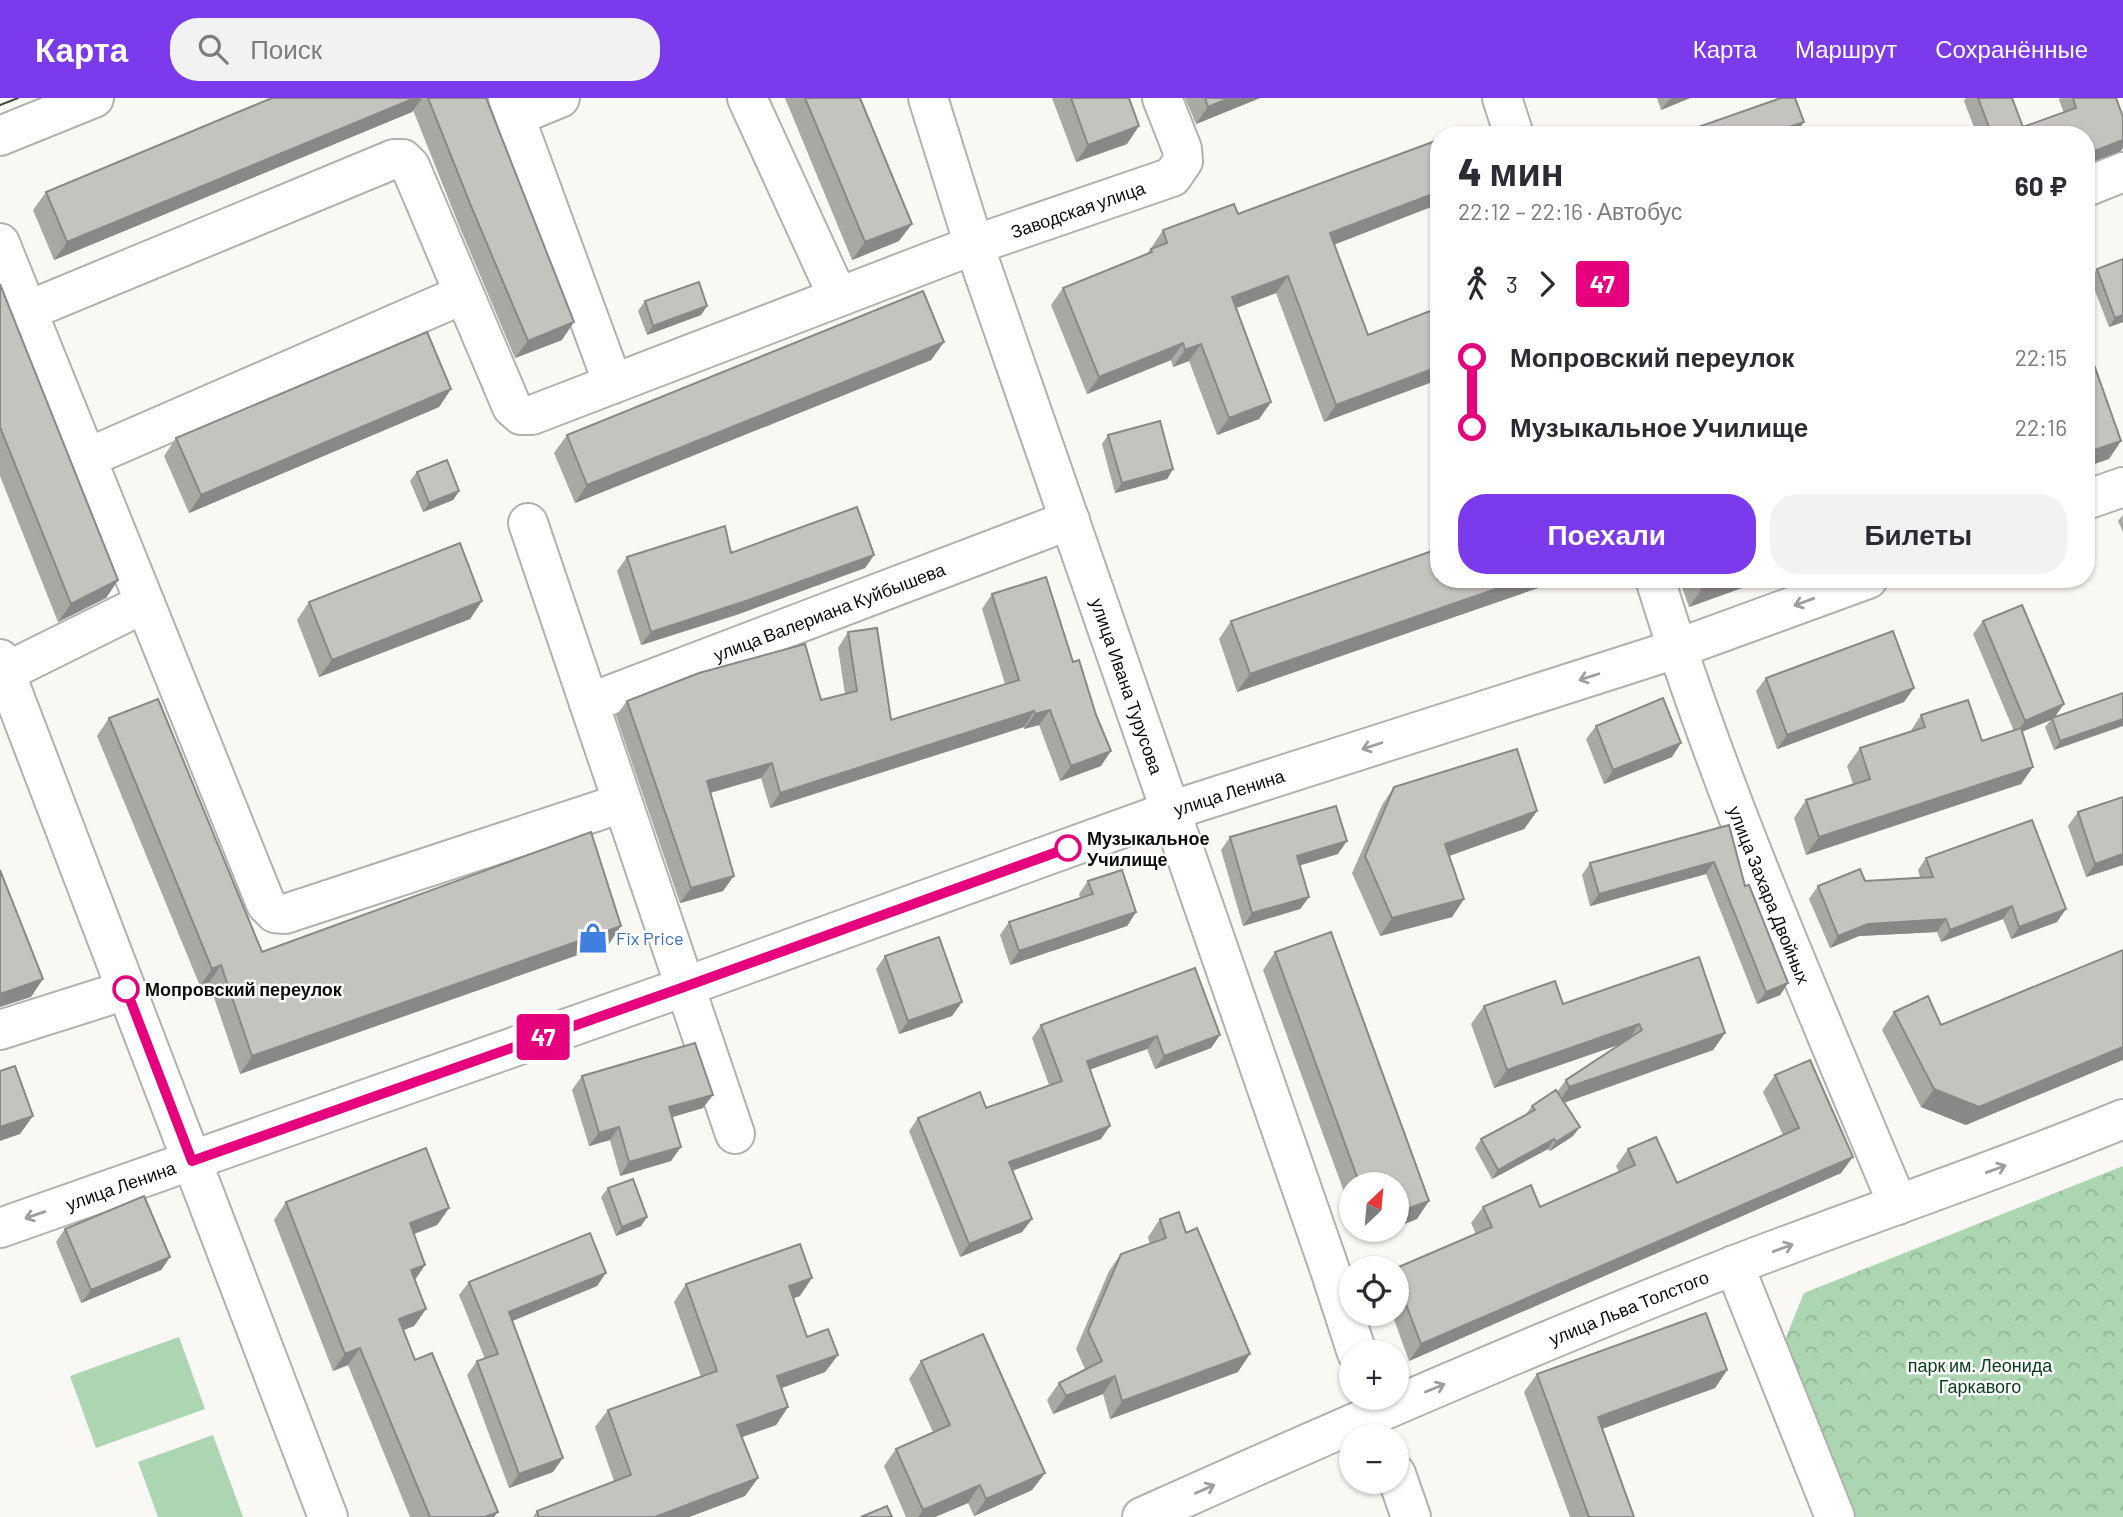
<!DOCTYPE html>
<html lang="ru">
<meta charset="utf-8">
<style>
body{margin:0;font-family:Barlow,sans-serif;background:#f2f2f3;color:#2b2b33;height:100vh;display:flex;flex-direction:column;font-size:26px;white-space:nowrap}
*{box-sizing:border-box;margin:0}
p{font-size:23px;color:#7c7c81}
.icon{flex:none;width:38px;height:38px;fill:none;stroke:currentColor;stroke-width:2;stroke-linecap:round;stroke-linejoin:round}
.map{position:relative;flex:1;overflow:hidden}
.details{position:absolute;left:1430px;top:28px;width:665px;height:462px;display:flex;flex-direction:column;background:#fff;border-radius:28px;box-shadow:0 2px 5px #0004}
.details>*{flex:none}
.badge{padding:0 14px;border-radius:5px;font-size:24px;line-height:46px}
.needle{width:46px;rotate:26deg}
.buttons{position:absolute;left:1339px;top:1074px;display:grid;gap:14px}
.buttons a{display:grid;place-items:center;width:70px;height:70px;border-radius:50%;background:#fff;box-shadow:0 2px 5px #0004;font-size:35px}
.map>.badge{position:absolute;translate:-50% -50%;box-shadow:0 0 0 4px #fff}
.legs{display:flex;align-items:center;gap:10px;height:77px;padding:0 28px;font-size:23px}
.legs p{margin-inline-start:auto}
.headline{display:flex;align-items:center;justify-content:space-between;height:119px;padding:0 28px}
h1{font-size:38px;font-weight:800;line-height:52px}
.action{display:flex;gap:14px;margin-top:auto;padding:14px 28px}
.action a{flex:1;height:80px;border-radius:28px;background:#7c3aed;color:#fff;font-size:28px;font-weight:800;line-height:80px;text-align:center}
.action a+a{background:#f2f2f3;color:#2b2b33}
ul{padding:0 28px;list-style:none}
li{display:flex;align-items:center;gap:24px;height:70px;font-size:26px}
li i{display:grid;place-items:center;width:10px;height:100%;margin:0 9px;background:currentColor}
li i::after{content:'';width:18px;height:18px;margin:-9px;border:5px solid;border-radius:50%;background:#fff}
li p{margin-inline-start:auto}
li:first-child i{background:linear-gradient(#0000 50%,currentColor 0)}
li:last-child i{background:linear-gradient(currentColor 50%,#0000 0)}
header{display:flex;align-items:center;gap:42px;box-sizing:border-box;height:98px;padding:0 35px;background:#7c3aed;color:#fff}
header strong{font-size:33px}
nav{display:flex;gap:38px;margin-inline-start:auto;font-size:24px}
.search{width:490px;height:63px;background:#f2f2f3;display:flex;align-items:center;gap:18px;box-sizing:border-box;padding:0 24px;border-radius:28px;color:#7c7c81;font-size:26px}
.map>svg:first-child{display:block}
</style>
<header>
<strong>Карта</strong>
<div class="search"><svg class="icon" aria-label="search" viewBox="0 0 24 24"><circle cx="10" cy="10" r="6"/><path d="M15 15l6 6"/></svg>Поиск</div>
<nav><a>Карта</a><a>Маршрут</a><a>Сохранённые</a></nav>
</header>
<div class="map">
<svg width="2123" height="1419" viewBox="0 0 2123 1419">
<defs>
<pattern id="forest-crowns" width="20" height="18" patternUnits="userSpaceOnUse" patternTransform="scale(1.75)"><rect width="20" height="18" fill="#abd6b1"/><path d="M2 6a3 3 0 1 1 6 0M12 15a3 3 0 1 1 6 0" fill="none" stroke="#92b697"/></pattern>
</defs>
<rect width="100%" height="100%" fill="#faf8f4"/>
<!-- forest -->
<path fill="url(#forest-crowns)" d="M2123,1068V1419H1856L1784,1244L1804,1195Z"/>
<!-- pitch -->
<path fill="#abd6b1" d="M179,1239L205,1311L96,1350L70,1278Z
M213,1337L243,1419H158L138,1364Z"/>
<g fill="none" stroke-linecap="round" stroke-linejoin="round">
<!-- minor casing -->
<g stroke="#b3b1ad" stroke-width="42">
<g id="minor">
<path d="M508,0L613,286"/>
<path d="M747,0L838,199"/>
<path id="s1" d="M928,0L974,147L1330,1172L1357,1255"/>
<path d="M1502,0L1514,37"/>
<path d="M516,18L560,0"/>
<path d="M0,38L94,0"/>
<path d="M2086,89L2123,74"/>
<path d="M0,145L266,806L275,815L285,816L622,705"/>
<path id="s2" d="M27,213L394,61H403L410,68L512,309L521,317H532L974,147L1172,79L1183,63L1182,51L1162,0"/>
<path d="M87,360L464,196"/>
<path d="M2086,402L2123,389"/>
<path d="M528,425L735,1036"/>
<path id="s3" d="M1655,481C1721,695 1812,901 1898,1107"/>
<path d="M0,561L328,1419"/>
<path d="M0,577L145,505"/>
<path id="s4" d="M589,605L1070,422"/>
<path d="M0,932L126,892"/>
<path id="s5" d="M0,1130L684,889L1170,713L1676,551L1868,481"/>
<path d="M1734,1167L1835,1419"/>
<path d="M1396,1376L1411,1419"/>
<path id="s6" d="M1142,1419C1338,1331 1535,1245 1735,1167C1864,1117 1995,1074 2123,1021"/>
</g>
</g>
<!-- minor -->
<use href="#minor" stroke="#fff" stroke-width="38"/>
<!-- tram -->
<path stroke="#464543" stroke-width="2" d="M0,7L18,0"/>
</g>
<!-- wall -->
<path fill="#a9a8a4" d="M272,0H486L562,242L515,260L458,125L413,12L412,14L54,162L33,112L46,94Z
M785,0H860L899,143L852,162Z
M1052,0H1129L1127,46L1076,64Z
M1185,0H1260L1196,26Z
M1657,0H1690L1661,12Z
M1966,0H2012L2023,29L2064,15L2059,2L2060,0H2116L2121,53L2086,66V37H1977L1964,3Z
M1438,42V128L1431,109L1334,146L1368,237L1438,210L1324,324L1276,195L1236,210L1271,304L1259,321L1217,337L1189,263L1173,269L1171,262L1087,296L1051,207L1063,190L1147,156L1163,132L1238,116Z
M2097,171L2123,224L2109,229L2090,180Z
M0,186L118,482L106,500L58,524L0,378Z
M645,203L707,208L701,217L647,237L638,213Z
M944,244L931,262L575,405L554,355L567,337Z
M451,291L439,309L189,415L164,358L176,340Z
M1108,337L1173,371L1167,381L1115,395L1102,346Z
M417,374L459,393L453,402L423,414L410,383Z
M2123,417V434L2118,423Z
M731,455L874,457L865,470L739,516L641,547L617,473L627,459Z
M1438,481H1564L1237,594L1219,541L1231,523Z
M1679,481H1767L1689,509Z
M992,496L1101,668L1060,683L1039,627L1024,631V629L770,710L761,680L710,695L723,793L680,805L616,618L627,603L821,602L845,596L838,550L848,534L891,622L1005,586L982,511Z
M482,503L470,521L319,579L297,522L309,504Z
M1983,523L2055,619L2123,595L2054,652L2045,629L2051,622L2022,634L2033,669L2021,686L1806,757L1794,720L1806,702L1853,686L1847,668L1860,650L1910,634L1921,617L1982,643L2014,633L1973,536Z
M1766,580L1904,604L1777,651L1756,593Z
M109,620L262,854L609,846L240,976L209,885L200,888L97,638Z
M1596,628L1672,659L1604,686L1586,641Z
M1394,689L1537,713L1524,731L1449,758L1464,801L1452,819L1380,838L1352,775L1382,707Z
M2123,699V767L2086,779L2068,728L2078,714Z
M1729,727L1745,788L1788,885L1780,897L1757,906L1706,776L1590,808L1582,777L1590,765Z
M1230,739L1338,756L1300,767L1309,799L1300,811L1243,828L1221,752Z
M1926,760L2057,824L2011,841L2003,821L1941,844L1937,834L1859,838L1830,850L1809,801L1818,788L1865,783L1920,779L1918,772Z
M1088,783L1136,814L1127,828L1010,867L1000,837L1009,824L1080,800L1079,796Z
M1275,854L1417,1121L1396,1129V1087H1351V1113L1263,872Z
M885,858L962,904L952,918L899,936L876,871Z
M1563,906L1725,935L1713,952L1564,1005L1573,1038L1550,1053L1548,1051L1492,1081L1475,1050L1481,1041L1526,1016L1532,1008L1557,994L1566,982L1623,945L1494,990L1471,926L1484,908Z
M1894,914L1966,1027L1921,1009L1882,932Z
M1041,927L1220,937L1211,950L1155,971L1147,951L1090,971L1101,1041L1012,1073L1032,1121L1022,1134L960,1159L909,1033L918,1020L986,1010L1049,987L1032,940Z
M1775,977L1841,1075L1409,1263L1392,1216H1396V1171L1476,1136L1471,1125L1483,1109H1540L1619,1074L1616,1068L1628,1051L1677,1085L1783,1037L1763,994Z
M582,978L703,1010L672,1019L671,1063L620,1078L610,1042L589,1048L572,992Z
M608,1090L641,1128L616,1138L601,1099Z
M286,1104L449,1110L437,1127L414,1136L425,1167L415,1182L426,1211L414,1228L404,1232L415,1262L498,1414L494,1419H410L348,1267L333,1273L274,1122Z
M1160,1121L1238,1274L1110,1321L1103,1296L1053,1316L1047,1302L1059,1285L1085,1271L1076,1251L1109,1173L1121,1156L1150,1146L1148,1139Z
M65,1131L170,1159L161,1172L81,1205L56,1144Z
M1358,1132H1387L1362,1141Z
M469,1184L597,1188L512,1223L553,1374L509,1390L467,1277L477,1263L485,1261L459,1197Z
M686,1186L800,1198L793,1200L807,1239L838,1257L825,1274L782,1290L788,1309L776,1327L742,1339L758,1380L745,1398L689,1419H533L537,1413L614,1383L595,1329L608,1312L701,1279L674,1204Z
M921,1263L1045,1375L1032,1392L974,1418L968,1405L935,1419H906L884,1368L896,1351L933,1334L909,1281Z
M1727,1272L1715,1290L1602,1331L1634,1419H1570L1524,1294L1537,1276Z"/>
<!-- shaded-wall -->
<path fill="#8a8886" d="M415,0H422L412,14L54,162L67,144Z
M1229,0H1260L1196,26L1208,9Z
M1672,0H1690L1661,12L1669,2Z
M1804,24L1796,35L1791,37H1766Z
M1139,28L1127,46L1076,64L1088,47Z
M2123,42V50L2121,53L2086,66V59L2089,55Z
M1438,94V99L1431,109L1318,153L1330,135Z
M912,126L899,143L852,162L865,144Z
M1288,178L1276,195L1220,216L1232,199Z
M707,208L701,217L647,237L653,228Z
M2123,217V224L2109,229L2115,220Z
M574,224L562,242L515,260L528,243Z
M944,244L931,262L575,405L587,387Z
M1183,245L1171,262L1087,296L1099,279Z
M1201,246L1189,263L1173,269L1185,252Z
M1438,269V282L1324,324L1336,307Z
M451,291L439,309L189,415L201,397Z
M1271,304L1259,321L1217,337L1229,320Z
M2121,343L2109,361L2086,369V355Z
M1173,371L1167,381L1115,395L1122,385Z
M459,393L453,402L423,414L429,405Z
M874,457L865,470L739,516L641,547L651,534Z
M1525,481H1564L1237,594L1250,576Z
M1729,481H1767L1689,509L1702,491Z
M118,482L106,500L58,524L71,506Z
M482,503L470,521L319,579L332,562Z
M1914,590L1904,604L1777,651L1787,637Z
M2064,606L2054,620H2052L2051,622L2016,636L2025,623Z
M1050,612L1039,627L1024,631L1035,616Z
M1034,613L1024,629L770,710L780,695Z
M2123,621V628L2054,652L2060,643Z
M1681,645L1672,659L1604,686L1613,672Z
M1111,653L1101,668L1060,683L1071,668Z
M772,665L761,680L696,699L707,683Z
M2033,669L2021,686L1806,757L1819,739Z
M1537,713L1524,731L1432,764L1445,746Z
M1347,743L1338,756L1288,771L1297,758Z
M2123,756V767L2086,779L2095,766Z
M1714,764L1706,776L1590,808L1599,796Z
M734,778L723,793L680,805L691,790Z
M1309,799L1300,811L1243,828L1252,815Z
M1464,801L1452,819L1380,838L1392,820Z
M2012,808L2003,821L1941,844L1950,832Z
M2066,811L2057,824L2011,841L2019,829Z
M1136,814L1127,828L1010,867L1019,853Z
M1946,821L1937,834L1859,838L1830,850L1838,838L1868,826Z
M621,828L609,846L240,976L252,958Z
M221,867L209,885L200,888L212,871Z
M43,881L31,899L0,909V896Z
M1788,885L1780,897L1757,906L1766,894Z
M962,904L952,918L899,936L908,923Z
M1639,926L1627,944L1494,990L1507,972Z
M1725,935L1713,952L1557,1007L1569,989Z
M1220,937L1211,950L1155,971L1164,958Z
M1157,938L1147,951L1078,976L1087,963Z
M2123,949V962L1966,1027L1921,1009L1934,991Z
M713,997L703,1010L659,1023L669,1009Z
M33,1018L20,1036L0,1043V1029Z
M1110,1028L1101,1041L1000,1077L1009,1064Z
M619,1029L610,1042L589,1048L599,1035Z
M1580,1029L1573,1038L1550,1053L1556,1044Z
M1554,1041L1548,1051L1492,1081L1498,1072Z
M681,1049L671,1063L620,1078L629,1064Z
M1853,1059L1841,1075L1409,1263L1421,1246Z
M1429,1103L1417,1121L1396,1129V1115Z
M449,1110L437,1127L398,1142L410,1125Z
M647,1119L641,1128L616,1138L622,1129Z
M1032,1121L1022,1134L960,1159L969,1146Z
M1368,1132H1387L1362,1141Z
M170,1159L161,1172L81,1205L91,1192Z
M425,1167L413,1184L411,1172Z
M606,1175L597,1188L500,1228L509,1214Z
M812,1180L800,1198L777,1206L789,1188Z
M426,1211L414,1228L387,1238L399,1221Z
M360,1250L348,1267L333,1273L345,1256Z
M1250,1256L1238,1274L1110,1321L1122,1303Z
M838,1257L825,1274L765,1296L777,1278Z
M1727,1272L1715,1290L1585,1337L1598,1319Z
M1115,1278L1103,1296L1053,1316L1066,1298Z
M788,1309L776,1327L725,1345L737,1327Z
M563,1360L553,1374L509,1390L519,1376Z
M1045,1375L1032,1392L974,1418L986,1401Z
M758,1380L745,1398L689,1419H655Z
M980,1387L968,1405L935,1419H918L923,1412Z
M498,1414L494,1419H485Z"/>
<!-- building -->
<path fill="#c5c3bf" stroke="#8a8886" stroke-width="2" d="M272,0H415L67,144L46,94Z
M428,0H486L574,224L528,243L471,108Z
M805,0H860L912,126L865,144Z
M1071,0H1129L1139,28L1088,47Z
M1205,0H1229L1208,9Z
M1781,0H1795L1804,24L1766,37H1682L1681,35Z
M1978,0H2012L2023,29L2076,10L2073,0H2116L2123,19V42L2089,55L2086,49V37H1992Z
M1470,30L1473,37H1451Z
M1438,42V94L1330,135L1368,237L1438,210V269L1336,307L1288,178L1232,199L1271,304L1229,320L1201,246L1185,252L1183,245L1099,279L1063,190L1152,154L1151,151L1167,145L1163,132L1234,106L1238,116Z
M2123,161V217L2115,220L2097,171Z
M699,184L707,208L653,228L645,203Z
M0,186L118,482L71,506L0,329Z
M923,193L944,244L587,387L567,337Z
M427,234L451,291L201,397L176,340Z
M2086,244L2121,343L2086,355Z
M1160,323L1173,371L1122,385L1108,337Z
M447,362L459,393L429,405L417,374Z
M857,409L874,457L749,502L651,534L627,459L725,428L731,455Z
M460,445L482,503L332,562L309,504Z
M1438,451V481H1525L1250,576L1231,523Z
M1046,479L1073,564L1079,562L1096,617L1111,653L1071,668L1050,612L1035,616L1034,613L780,695L772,665L707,683L734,778L691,790L627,603L699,575L805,546L821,602L857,593L848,534L877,530L891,622L1019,582L992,496Z
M1698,481H1729L1702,491Z
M2022,507L2064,606L2025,623L1983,523Z
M1893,533L1914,590L1787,637L1766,580Z
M2123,595V621L2060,643L2052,620Z
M1663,600L1681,645L1613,672L1596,628Z
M158,601L262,854L591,734L621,828L252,958L221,867L212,871L109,620Z
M1968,602L1982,643L2021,630L2033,669L1819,739L1806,702L1870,681L1860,650L1925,629L1921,617Z
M1517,651L1537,713L1445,746L1464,801L1392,820L1365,758L1394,689Z
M2123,699V756L2095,766L2078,714Z
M1336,708L1347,743L1297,758L1309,799L1252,815L1230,739Z
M2032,722L2066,811L2019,829L2012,808L1950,832L1946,821L1868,826L1838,838L1818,788L1860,771L1865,783L1933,779L1926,760Z
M1729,727L1745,788L1749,787L1788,885L1766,894L1714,764L1599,796L1590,765Z
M0,772L43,881L0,896Z
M1122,772L1136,814L1019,853L1009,824L1093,796L1088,783Z
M1331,834L1429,1103L1396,1115V1087H1360L1275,854Z
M939,839L962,904L908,923L885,858Z
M2123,852V949L1979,1009L1934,991L1894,914L1928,898L1941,927Z
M1699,859L1725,935L1569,989L1566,982L1642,932L1639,926L1507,972L1484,908L1555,883L1563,906Z
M1195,870L1220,937L1164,958L1157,938L1087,963L1110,1028L1009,1064L1032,1121L969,1146L918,1020L980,994L986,1010L1062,983L1041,927Z
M695,945L713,997L669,1009L681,1049L629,1064L619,1029L599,1035L582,978Z
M1810,962L1853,1059L1421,1246L1396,1180V1171H1394L1492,1129L1483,1109L1531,1087L1540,1109L1635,1067L1628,1051L1656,1039L1677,1085L1799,1030L1775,977Z
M15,968L33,1018L0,1029V973Z
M1556,992L1580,1029L1556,1044L1554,1041L1498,1072L1481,1041L1535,1012L1532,1008Z
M426,1050L449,1110L410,1125L425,1167L411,1172L426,1211L399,1221L415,1262L432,1255L498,1414L485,1419H430L360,1250L345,1256L286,1104Z
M633,1081L647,1119L622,1129L608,1090Z
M144,1098L170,1159L91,1192L65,1131Z
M1179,1114L1186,1135L1197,1130L1250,1256L1122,1303L1115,1278L1066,1298L1059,1285L1102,1263L1088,1233L1121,1156L1166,1140L1160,1121Z
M590,1135L606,1175L509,1214L563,1360L519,1376L477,1263L498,1256L469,1184Z
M800,1146L812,1180L789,1188L807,1239L828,1231L838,1257L777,1278L788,1309L737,1327L758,1380L655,1419H539L537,1413L631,1377L608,1312L717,1273L686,1186Z
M1706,1215L1727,1272L1598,1319L1634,1419H1589L1537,1276Z
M983,1236L1045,1375L986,1401L980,1387L923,1412L896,1351L950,1327L921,1263Z
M887,1408L892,1419H861Z"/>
<!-- one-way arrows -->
<defs><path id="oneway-shaft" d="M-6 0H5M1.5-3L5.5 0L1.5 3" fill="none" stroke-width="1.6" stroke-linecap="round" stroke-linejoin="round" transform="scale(1.75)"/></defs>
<g stroke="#9f9e9e">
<use href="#oneway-shaft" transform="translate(1804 504) rotate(160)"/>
<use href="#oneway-shaft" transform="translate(1589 579) rotate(162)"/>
<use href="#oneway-shaft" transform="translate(1372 648) rotate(162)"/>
<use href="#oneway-shaft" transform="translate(1996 1071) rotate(-20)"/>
<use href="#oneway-shaft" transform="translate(35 1117) rotate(161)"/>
<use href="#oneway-shaft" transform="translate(1783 1150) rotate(-20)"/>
<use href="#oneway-shaft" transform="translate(1435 1290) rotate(-22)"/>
<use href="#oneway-shaft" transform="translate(1205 1391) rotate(-24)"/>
</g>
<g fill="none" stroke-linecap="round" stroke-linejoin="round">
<!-- line-1 casing -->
<g stroke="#fff" stroke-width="16">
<path id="line-1" d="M126,891L192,1063L684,889L1068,750"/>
</g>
<!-- line-1 -->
<use href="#line-1" stroke="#e6007e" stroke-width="10"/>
</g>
<!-- icons -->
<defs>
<g id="shop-bare" transform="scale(2.415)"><path d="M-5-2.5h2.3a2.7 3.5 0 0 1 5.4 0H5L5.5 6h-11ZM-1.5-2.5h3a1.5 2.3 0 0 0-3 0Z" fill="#3f7fe0" stroke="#fff" stroke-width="2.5" paint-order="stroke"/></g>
</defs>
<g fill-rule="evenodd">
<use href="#shop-bare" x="593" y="840"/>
</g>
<!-- markers -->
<g fill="#fff" stroke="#e6007e" stroke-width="3.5">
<circle cx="1068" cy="750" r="12"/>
<circle cx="126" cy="891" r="12"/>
</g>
<g text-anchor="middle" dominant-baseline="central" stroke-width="5" stroke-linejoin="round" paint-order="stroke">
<!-- street labels -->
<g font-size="18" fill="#0e0d0c" stroke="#fff">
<text stroke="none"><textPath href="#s2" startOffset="1284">Заводская улица</textPath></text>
<text stroke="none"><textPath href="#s4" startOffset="257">улица Валериана Куйбышева</textPath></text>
<text stroke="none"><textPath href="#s1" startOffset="621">улица Ивана Турусова</textPath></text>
<text stroke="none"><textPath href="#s5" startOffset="1304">улица Ленина</textPath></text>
<text stroke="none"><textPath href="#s3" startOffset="336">улица Захара Двойных</textPath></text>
<text stroke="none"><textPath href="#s5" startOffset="128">улица Ленина</textPath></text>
<text stroke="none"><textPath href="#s6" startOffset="530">улица Льва Толстого</textPath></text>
</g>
<!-- stop labels -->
<g font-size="18" font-weight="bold" fill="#0e0d0c" stroke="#fff" text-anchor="start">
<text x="1087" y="740">Музыкальное<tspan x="1087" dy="21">Училище</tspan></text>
<text x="145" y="891">Мопровский переулок</text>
</g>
<!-- shop labels -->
<g font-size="18" fill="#366cbe" stroke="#fff" text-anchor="start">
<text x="616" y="840">Fix Price</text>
</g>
<!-- park labels -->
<g font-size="18" fill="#0a401b" stroke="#fff">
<text x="1980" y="1267">парк им. Леонида<tspan x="1980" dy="21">Гаркавого</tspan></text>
</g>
</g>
</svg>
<div class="buttons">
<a><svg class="needle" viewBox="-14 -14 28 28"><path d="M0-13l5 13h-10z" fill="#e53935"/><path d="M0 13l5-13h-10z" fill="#7c7c81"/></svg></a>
<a><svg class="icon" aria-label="locate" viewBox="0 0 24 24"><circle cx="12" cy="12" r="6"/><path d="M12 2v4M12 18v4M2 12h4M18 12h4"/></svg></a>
<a>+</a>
<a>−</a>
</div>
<b class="badge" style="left:543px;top:939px;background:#e6007e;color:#fff">47</b>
<section class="details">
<div class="headline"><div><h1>4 мин</h1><p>22:12 – 22:16 · Автобус</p></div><b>60 ₽</b></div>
<div class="legs"><svg class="icon" aria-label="walk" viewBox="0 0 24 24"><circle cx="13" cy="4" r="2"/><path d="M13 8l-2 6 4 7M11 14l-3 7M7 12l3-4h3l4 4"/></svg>3<svg class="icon" aria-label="forward" viewBox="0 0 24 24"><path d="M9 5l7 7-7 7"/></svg><b class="badge" style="background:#e6007e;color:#fff">47</b></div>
<ul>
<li><i style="color:#e6007e"></i><b>Мопровский переулок</b><p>22:15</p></li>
<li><i style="color:#e6007e"></i><b>Музыкальное Училище</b><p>22:16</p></li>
</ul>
<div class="action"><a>Поехали</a><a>Билеты</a></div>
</section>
</div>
